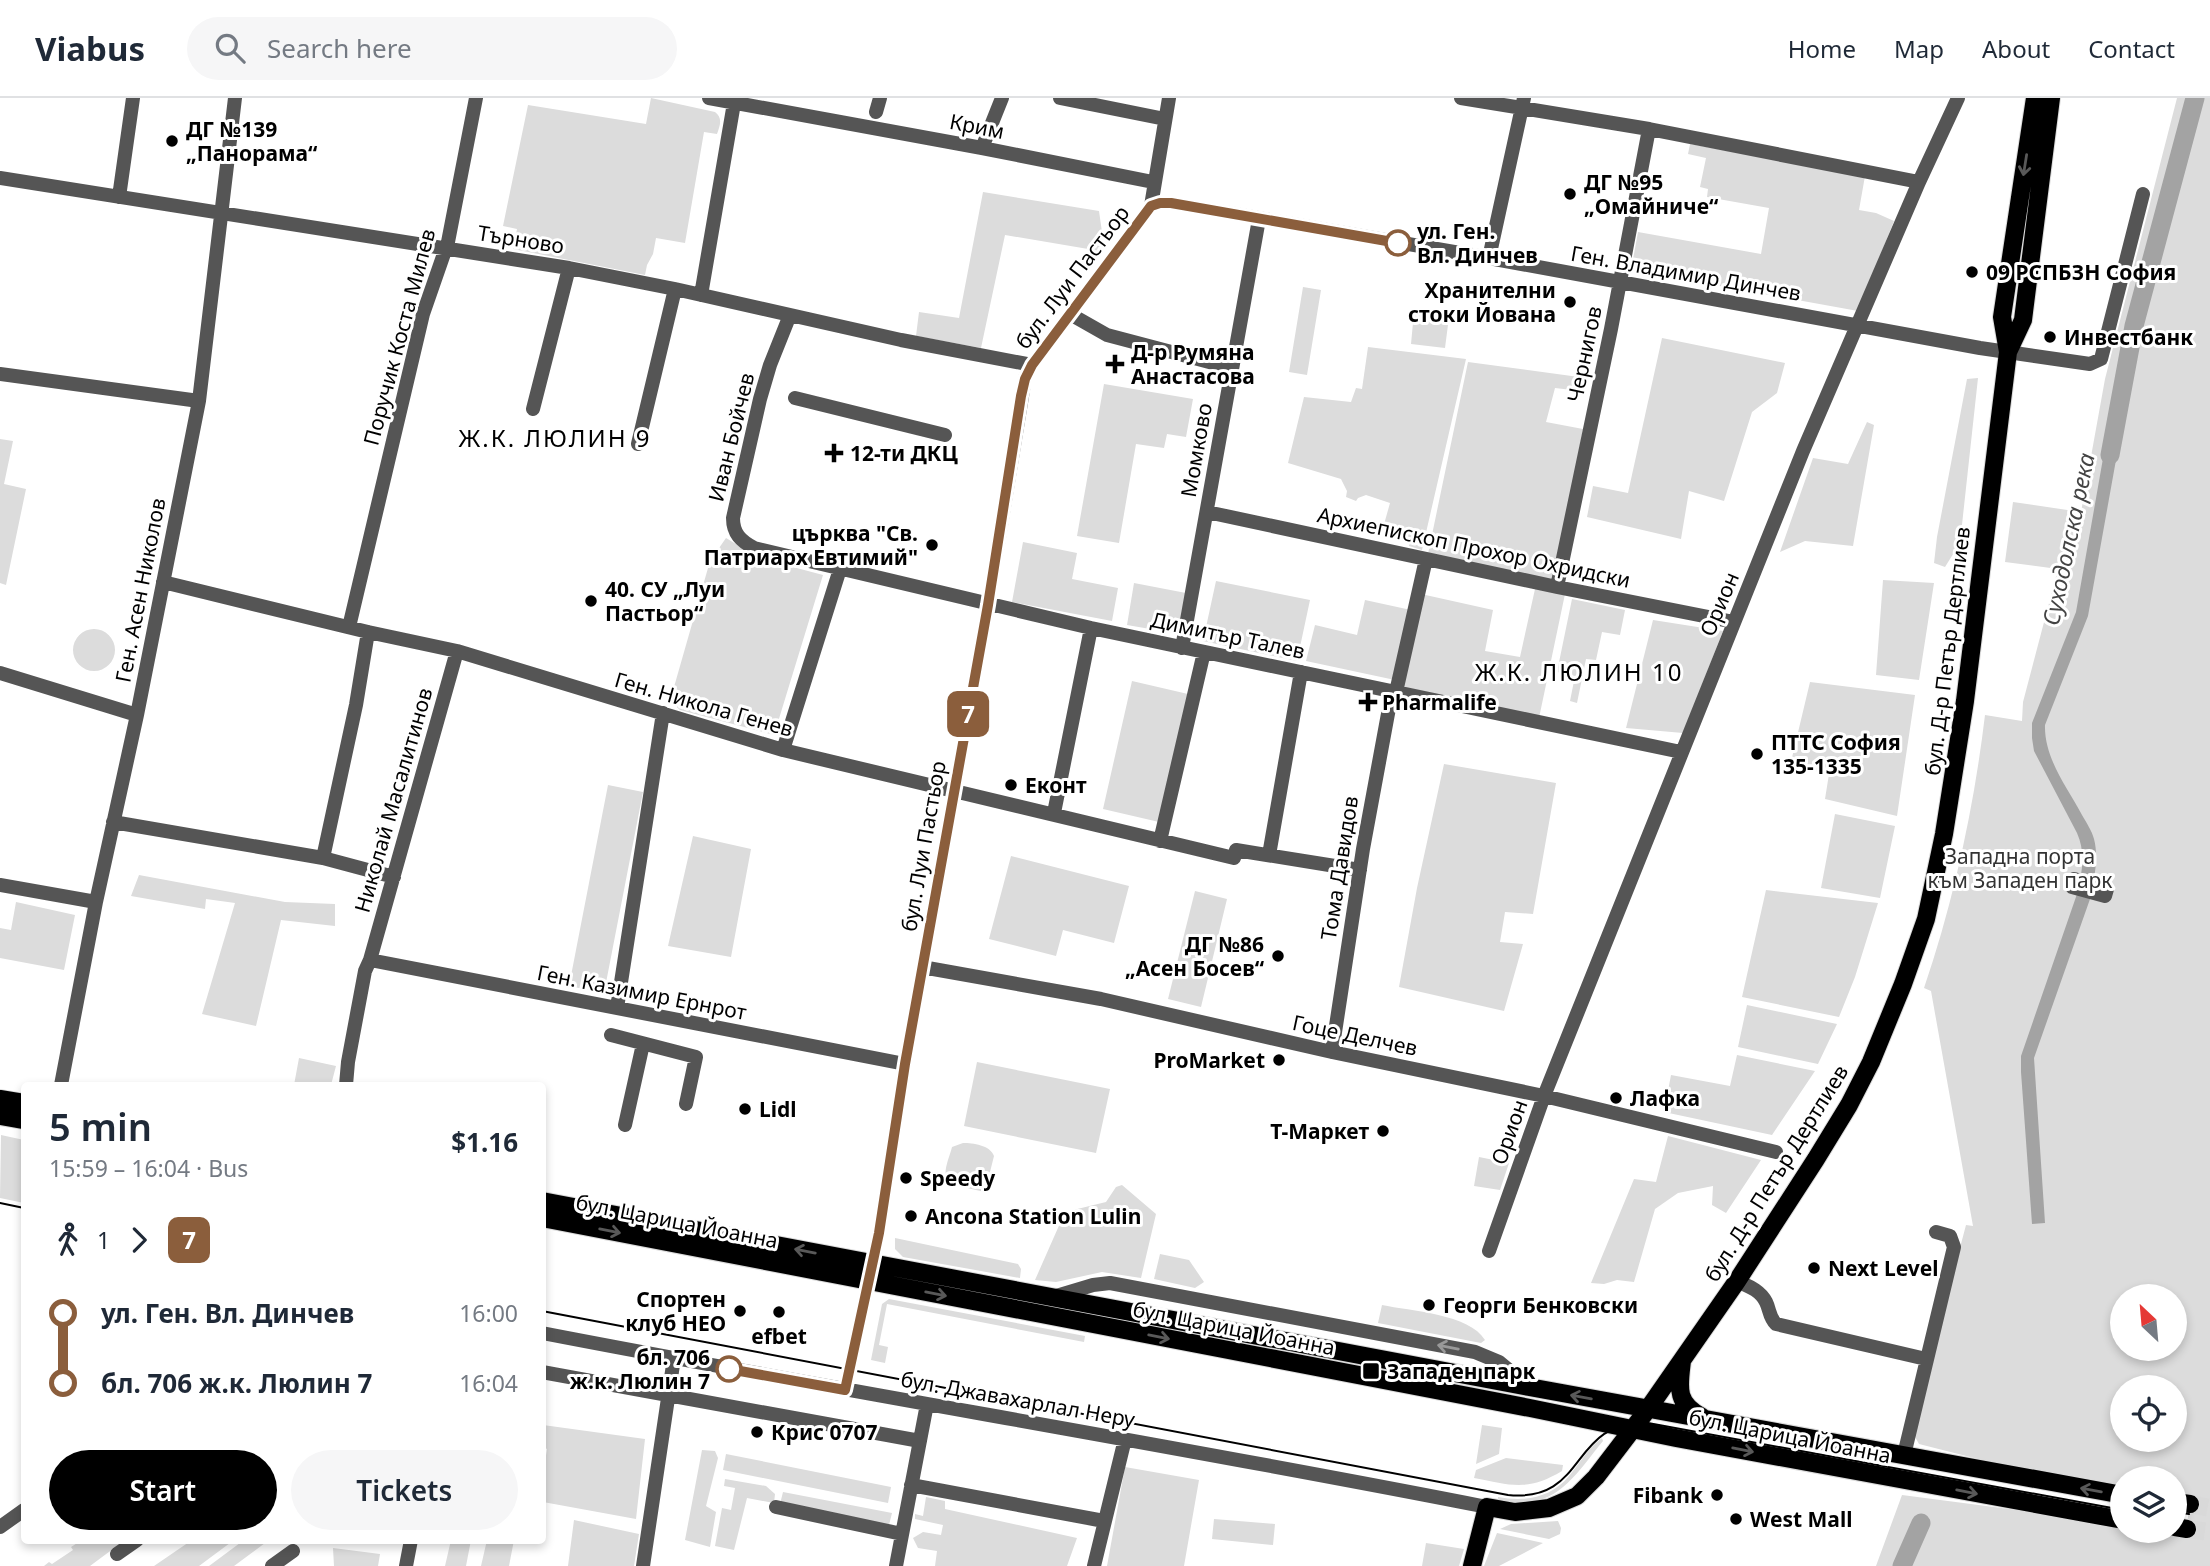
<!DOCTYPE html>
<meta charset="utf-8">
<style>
body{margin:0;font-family:"Noto Sans",sans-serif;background:#f6f6f7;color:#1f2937;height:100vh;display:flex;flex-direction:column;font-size:26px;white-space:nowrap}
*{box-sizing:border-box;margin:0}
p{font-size:23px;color:#747a83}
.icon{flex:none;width:38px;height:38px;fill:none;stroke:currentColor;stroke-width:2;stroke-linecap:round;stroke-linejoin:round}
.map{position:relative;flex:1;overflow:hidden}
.details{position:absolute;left:21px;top:984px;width:525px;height:462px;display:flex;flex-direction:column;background:#fff;border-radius:7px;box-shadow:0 4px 10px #0003}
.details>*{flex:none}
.badge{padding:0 14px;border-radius:10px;font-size:24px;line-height:46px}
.needle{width:46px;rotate:334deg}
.fabs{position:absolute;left:2110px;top:1186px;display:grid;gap:14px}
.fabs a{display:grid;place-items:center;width:77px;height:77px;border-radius:50%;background:#fff;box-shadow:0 4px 10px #0003;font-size:35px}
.map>.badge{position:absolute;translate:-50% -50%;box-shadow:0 0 0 4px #fff}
.legs{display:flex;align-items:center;gap:10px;height:77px;padding:0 28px;font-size:23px}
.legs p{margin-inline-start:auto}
.summary{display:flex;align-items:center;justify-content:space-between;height:119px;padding:0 28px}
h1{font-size:38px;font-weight:600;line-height:52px}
.button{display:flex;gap:14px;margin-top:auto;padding:14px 28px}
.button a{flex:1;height:80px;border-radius:42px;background:#000;color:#fff;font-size:28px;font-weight:600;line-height:80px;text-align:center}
.button a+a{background:#f6f6f7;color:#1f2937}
ul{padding:0 28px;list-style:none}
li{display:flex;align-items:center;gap:24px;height:70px;font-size:26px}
li i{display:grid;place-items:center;width:10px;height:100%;margin:0 9px;background:currentColor}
li i::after{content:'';width:18px;height:18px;margin:-9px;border:5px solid;border-radius:50%;background:#fff}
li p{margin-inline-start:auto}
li:first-child i{background:linear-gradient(#0000 50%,currentColor 0)}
li:last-child i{background:linear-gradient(currentColor 50%,#0000 0)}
header{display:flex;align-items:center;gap:42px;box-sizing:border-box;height:98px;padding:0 35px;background:#fff;border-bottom:2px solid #e0e1e3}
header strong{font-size:33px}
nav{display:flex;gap:38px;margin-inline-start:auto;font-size:24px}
.search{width:490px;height:63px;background:#f6f6f7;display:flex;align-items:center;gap:18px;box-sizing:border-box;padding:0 24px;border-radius:38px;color:#747a83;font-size:26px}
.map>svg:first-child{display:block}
</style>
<header>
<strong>Viabus</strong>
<div class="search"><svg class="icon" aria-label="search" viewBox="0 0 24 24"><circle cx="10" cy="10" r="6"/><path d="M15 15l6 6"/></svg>Search here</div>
<nav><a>Home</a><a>Map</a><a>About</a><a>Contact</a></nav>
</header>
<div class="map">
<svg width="2210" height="1468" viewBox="0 0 2210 1468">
<rect width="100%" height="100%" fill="#fff"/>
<!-- green -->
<path fill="#dcdcdc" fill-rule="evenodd" d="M651,0L715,14C723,20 720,27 717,36L704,34L685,145L656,140L653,156L647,167L645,177L513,151L517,131L503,128L528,7L646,26Z
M2177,0H2210V1468H1876L1902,1397L2123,1426V1433L2186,1434L2190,1403L2175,1400V1381H2123V1392L1986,1363L1919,1346L1914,1337L1933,1252L1966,1127L1973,1128L1931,893L1924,890C1954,802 1974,709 1985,617L2022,623L2023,604L2058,471L2005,464L2013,404L2081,414L2105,281ZM2123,1199H2175V1251H2123ZM2123,1290H2175V1342H2123Z
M1690,46L1865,78L1859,112L1876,115L1894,123L1858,213L1631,172L1638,134L1761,156L1769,110L1707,99L1708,91L1700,89L1706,60L1688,56Z
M983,94L1099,113L1103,141L1100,153L1005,137L981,250L916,238L919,214L959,220Z
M1303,189L1321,192L1307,277L1289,274Z
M1414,214L1449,219L1445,250L1411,246Z
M1662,240L1785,265L1777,295L1752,314L1724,403L1689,393L1681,441L1587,419L1593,388L1628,395Z
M1368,249L1466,261L1422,452L1409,448L1408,438L1381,437L1390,405L1366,397L1358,400L1356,403L1346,399L1347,393L1341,381L1288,365L1304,299L1351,304L1356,290L1362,291Z
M1468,264L1579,279L1572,292L1555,290L1546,324L1583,331L1555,482L1428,456Z
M1978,280L1960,445L1945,469L1934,465L1937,439L1967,281Z
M1104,286L1193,301L1186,339L1167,336L1164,350L1136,346L1119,445L1077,438Z
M1867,324L1874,327L1853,448L1805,443L1780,454L1813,360L1848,366Z
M0,341L13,343L4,386L26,391L6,487L0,485Z
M726,440L759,460L823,477L774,637L680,612L670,603L710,463Z
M1023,444L1077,455L1072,481L1118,490L1112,523L1012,504Z
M1883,482L1934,485L1919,582L1876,577Z
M1216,483L1310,502L1297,563L1203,543Z
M1134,485L1186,495L1179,536L1127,527Z
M1535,491L1565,496L1539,620L1400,592L1421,496L1493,512L1485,553L1520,559Z
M1572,501L1625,512L1620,537L1602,534L1596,562L1586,561L1577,605L1570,603L1575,578L1557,574Z
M1365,502L1411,512L1395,582L1306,563L1315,527L1357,537Z
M1653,522L1723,533L1683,635L1626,630Z
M73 552a21 21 0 1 1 42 0a21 21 0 1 1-42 0Z
M1132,583L1188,596L1159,724L1103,711Z
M1810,584L1915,597L1897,718L1825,701L1829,676L1790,668Z
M1444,666L1556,685L1533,816L1505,814L1500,844L1523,846L1504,913L1399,889L1417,790Z
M608,687L643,694L604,895L569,888Z
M1835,716L1895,728L1880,800L1821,790Z
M693,738L751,751L731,859L668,848Z
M1011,758L1129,788L1114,845L1063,832L1056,858L989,841Z
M139,777L285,804L335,806V828L281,822L256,928L202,916L235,805L206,801L205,811L131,798Z
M1766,792L1878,805L1855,879L1839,919L1742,899Z
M1195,793L1227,801L1201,909L1168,901Z
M16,804L75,817L64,872L0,860V830L11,832Z
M1747,907L1837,926L1818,966L1738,949Z
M1737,957L1815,973L1772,1037L1664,1014L1671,977L1730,988Z
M299,960L336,968L331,987H294Z
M977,964L1110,991L1096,1055L964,1028Z
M1,1037L24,1042V1105L0,1100Z
M1668,1038L1761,1062L1726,1115L1712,1107L1713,1088L1678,1095L1655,1111L1634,1184L1617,1182L1604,1186L1591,1185L1634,1081L1656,1084Z
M963,1045C973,1045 990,1047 994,1058L985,1094L949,1086C941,1076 949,1061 952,1049Z
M1479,1059L1509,1065L1500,1092L1474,1088Z
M1122,1087L1156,1116L1141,1180L1102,1174L1056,1184L1035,1182L1065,1114L1106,1104L1116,1089Z
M895,1140L1018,1166L1021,1171L1020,1180L903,1159L895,1151Z
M1160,1156L1189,1162L1204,1184L1195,1190L1154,1181Z
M889,1201L1085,1238L1084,1244L887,1206L879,1247L888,1249L885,1265L871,1262L882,1206Z
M1382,1207C1410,1213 1470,1216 1485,1242L1481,1245L1378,1225Z
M543,1327L645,1341L636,1421L543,1404V1377L547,1351L543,1349Z
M1482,1327L1502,1330L1499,1356L1476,1366Z
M1602,1340L1603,1343C1572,1381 1554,1415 1498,1402V1399C1525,1404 1551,1400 1569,1378C1580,1365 1588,1350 1602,1340Z
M702,1352L715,1353L718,1360L706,1408L716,1414L710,1449L685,1442Z
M726,1356L891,1389L888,1405L723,1372Z
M1506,1360L1563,1367L1562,1373C1527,1394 1511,1387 1474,1380L1476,1372Z
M1125,1369L1199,1382L1184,1468H1107Z
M725,1381L766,1388L775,1396L774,1405L747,1400L734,1452L715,1448L722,1410L731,1412L735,1390L724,1388Z
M783,1394L892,1415L889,1427L780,1406Z
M926,1399L945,1403V1411L1077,1440L1067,1468H935L937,1453L918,1450L913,1440L923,1434L941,1437L943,1427L915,1421V1416L923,1418Z
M1214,1421L1275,1426L1273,1447L1212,1441Z
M574,1422L639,1436L634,1468H568Z
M1558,1423L1561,1430L1560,1436L1549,1441L1500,1431L1511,1426Z
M1497,1435L1543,1445L1499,1468H1484Z
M82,1442H125L90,1468H44L49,1464L52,1466L73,1452L71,1449Z
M192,1442H234L199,1468H154Z
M244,1442H269L234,1468H209Z
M451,1442H471L466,1468H445Z
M487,1442H514L509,1468H481Z
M1426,1445L1464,1451L1459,1468H1422Z
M333,1450L380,1456L378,1468H334Z"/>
<!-- water -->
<path fill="#a3a3a3" d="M2108,332L2121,334L2088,518L2045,627C2044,660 2067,689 2082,717C2086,724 2092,733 2094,741C2099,760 2094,782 2090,801L2034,960L2045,1125L2032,1126L2021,974V958L2077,796C2082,776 2086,755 2077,735L2034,653L2032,640V625L2076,514Z"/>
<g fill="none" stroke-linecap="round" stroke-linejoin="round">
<!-- river -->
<path stroke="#a3a3a3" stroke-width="19" d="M2110,357L2134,228L2195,0
M1902,1468L1921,1425"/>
<!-- major-tunnel -->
<path stroke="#d9d9d9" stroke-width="18" stroke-dasharray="18 9" stroke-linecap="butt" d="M2190,1406L2210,1410
M2187,1431L2210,1434"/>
<!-- major casing -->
<g stroke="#dbdbdb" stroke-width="20">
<path id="major" d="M2008,254L2023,222L2051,0
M0,1001L24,1005
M0,1018L24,1022
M542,1103L1529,1289L2123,1397
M542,1120L1530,1310L1676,1340L2123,1422
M1682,1263C1679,1289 1675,1305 1702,1319
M2175,1404L2190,1406
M2175,1429L2187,1431
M1472,1468L1487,1409L1515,1414L1549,1410L1577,1398L1596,1379L1648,1311L1737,1183L1816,1061L1849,1007L1871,964L1903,886L1926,821L1944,736L1965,603L2008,254L2002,219L2035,0"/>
</g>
<!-- minor -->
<path stroke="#555" stroke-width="14" d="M709,0L982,50L1153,84
M1060,0L1165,21
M1461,0L1649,31L1919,84
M876,14L880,0
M982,50L1002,0
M0,80L569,170L675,191L901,242L1032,267
M119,99L133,0
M1151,108L1160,105H1171L1489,160L1980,250L2090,266L2101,261L2143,96
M1489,160L1524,0
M701,197L734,5
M1070,216L1107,237L1232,270
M790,217L770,267L760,301L733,420C733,436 741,443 754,450L1091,530L1681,654
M0,276L199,303
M795,300L945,337
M533,311L569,170
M638,346L675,191
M1207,414L1557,489L1734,524
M163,484L368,534L457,553L783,652L1234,760L1236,752L1360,772
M1557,489L1611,231L1649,31
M349,529L423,216L448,144L476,0
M1182,550L1259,121
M0,575L137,617
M1396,594L1426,461
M783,652L840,471
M1054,715L1091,530
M113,724L323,760L394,779
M1160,743L1204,554
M1269,757L1301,574
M323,760L356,607L368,534
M2074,781L2107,791L2105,798L2072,789Z
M0,787L96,804
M370,862L905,966
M922,869L1101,901L1332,954L1544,998L1776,1054
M617,910L663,615
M611,937L696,959L686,1006
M1332,954L1363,751L1392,594
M61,987L96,804L137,617L199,303L235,0
M346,987L348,964L365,873L370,862L457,553
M625,1027L643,946
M1489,1153L1544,998L1803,353L1919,84L1958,0
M1737,1183C1748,1188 1760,1192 1766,1204C1770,1212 1769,1219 1776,1226L1926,1261
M1053,1199L1093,1187L1110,1185L1475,1254L1499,1264L1528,1288
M542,1235C857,1296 1173,1347 1487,1409
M542,1274L920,1343
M845,1292L879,1135L905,966L988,507L1025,280L1032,267L1151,108L1169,0
M1904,1357L1954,1149L1950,1138L1936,1134
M911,1387L1104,1423
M776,1409L902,1436
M0,1429L24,1412
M117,1456L137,1442
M272,1468L293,1453
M406,1468L411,1442
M643,1468L674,1260
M896,1468L927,1306
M1094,1468L1125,1341"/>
<!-- major -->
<use href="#major" stroke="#000" stroke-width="18"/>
<!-- tram -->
<path stroke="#000" stroke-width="2" d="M0,1105L24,1110
M542,1213L1508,1397C1589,1405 1568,1322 1648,1325L2123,1412
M2175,1414L2189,1416"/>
</g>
<!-- one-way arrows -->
<defs><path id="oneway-shaft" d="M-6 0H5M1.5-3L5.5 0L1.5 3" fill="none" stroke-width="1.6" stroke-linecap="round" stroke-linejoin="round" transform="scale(1.75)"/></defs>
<g stroke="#595959">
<use href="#oneway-shaft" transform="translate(2025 67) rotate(99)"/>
<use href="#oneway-shaft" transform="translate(610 1133) rotate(11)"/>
<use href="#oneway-shaft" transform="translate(805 1153) rotate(-169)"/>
<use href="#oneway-shaft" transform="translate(936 1196) rotate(11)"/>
<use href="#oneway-shaft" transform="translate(1159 1239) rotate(11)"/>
<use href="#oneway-shaft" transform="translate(1581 1299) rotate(-170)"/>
<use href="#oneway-shaft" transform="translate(1743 1352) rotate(11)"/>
<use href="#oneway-shaft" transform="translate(2091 1392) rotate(-170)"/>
<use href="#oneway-shaft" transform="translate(1967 1394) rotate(11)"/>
</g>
<use stroke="#999" href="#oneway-shaft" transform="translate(1448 1249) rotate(-169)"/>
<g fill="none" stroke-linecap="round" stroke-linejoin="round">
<!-- line-1 casing -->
<g stroke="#fff" stroke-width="16">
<path id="line-1" d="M729,1271L845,1292L879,1135L905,966L988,507L1021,298L1025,281L1032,267L1151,108L1160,105H1171L1398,145"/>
</g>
<!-- line-1 -->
<use href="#line-1" stroke="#8b5e3c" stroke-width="10"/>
</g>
<!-- markers -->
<g fill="#000" stroke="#fff" stroke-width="2.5">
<circle cx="172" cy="43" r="7"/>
<circle cx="1570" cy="96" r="7"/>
<circle cx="1972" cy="174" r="7"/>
<circle cx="1570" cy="204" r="7"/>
<circle cx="2050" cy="239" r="7"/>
<path d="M1111.5 255.5h7v7h7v7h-7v7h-7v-7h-7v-7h7z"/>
<path d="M830.5 344.5h7v7h7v7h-7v7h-7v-7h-7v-7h7z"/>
<circle cx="932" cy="447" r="7"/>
<circle cx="591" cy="503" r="7"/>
<path d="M1364.5 593.5h7v7h7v7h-7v7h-7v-7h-7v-7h7z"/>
<circle cx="1757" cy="656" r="7"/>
<circle cx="1011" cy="687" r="7"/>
<circle cx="1278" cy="858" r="7"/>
<circle cx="1279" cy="962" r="7"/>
<circle cx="1616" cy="1000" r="7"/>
<circle cx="745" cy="1011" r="7"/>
<circle cx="1383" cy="1033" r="7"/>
<circle cx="906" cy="1080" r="7"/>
<circle cx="911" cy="1118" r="7"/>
<circle cx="1814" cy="1170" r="7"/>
<circle cx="1429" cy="1207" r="7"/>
<circle cx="740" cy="1213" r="7"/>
<circle cx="779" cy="1214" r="7"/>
<rect x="1362" y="1264" width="18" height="18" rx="3.5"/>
<circle cx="757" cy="1334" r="7"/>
<circle cx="1717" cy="1397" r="7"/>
<circle cx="1736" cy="1421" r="7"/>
</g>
<g fill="#fff" stroke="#8b5e3c" stroke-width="3.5">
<circle cx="1398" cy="145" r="12"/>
<circle cx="729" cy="1271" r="12"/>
</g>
<g text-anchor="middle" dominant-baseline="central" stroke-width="6" stroke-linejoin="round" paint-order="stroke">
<!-- street labels -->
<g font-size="21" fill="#000" stroke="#fff">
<text transform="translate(977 28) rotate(11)">Крим</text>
<text transform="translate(521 141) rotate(9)">Търново</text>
<text transform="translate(1686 175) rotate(10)">Ген. Владимир Динчев</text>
<text transform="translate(1072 179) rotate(-53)">бул. Луи Пастьор</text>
<text transform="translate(399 239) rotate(-75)">Поручик Коста Милев</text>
<text transform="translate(1584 256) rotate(-78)">Чернигов</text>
<text transform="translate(731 339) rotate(-76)">Иван Бойчев</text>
<text transform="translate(1196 352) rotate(-80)">Момково</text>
<text transform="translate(1474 449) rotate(12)">Архиепископ Прохор Охридски</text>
<text transform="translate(140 492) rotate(-79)">Ген. Асен Николов</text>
<text transform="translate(1719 506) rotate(-67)">Орион</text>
<text transform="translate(1228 537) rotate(12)">Димитър Талев</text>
<text transform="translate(1947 553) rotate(-83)">бул. Д-р Петър Дертлиев</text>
<text transform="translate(704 606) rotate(16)">Ген. Никола Генев</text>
<text transform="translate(393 702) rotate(-74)">Николай Масалитинов</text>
<text transform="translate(923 748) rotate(-80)">бул. Луи Пастьор</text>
<text transform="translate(1339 770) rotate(-81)">Тома Давидов</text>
<text transform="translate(642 894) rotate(11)">Ген. Казимир Ернрот</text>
<text transform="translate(1355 937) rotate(12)">Гоце Делчев</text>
<text transform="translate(1509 1034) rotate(-70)">Орион</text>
<text transform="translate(1776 1075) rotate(-58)">бул. Д-р Петър Дертлиев</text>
<text transform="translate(677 1123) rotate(11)">бул. Царица Йоанна</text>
<text transform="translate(1234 1230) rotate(11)">бул. Царица Йоанна</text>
<text transform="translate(1018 1301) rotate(10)">бул. Джавахарлал Неру</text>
<text transform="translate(1790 1338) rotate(11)">бул. Царица Йоанна</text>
</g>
<!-- poi labels -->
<g font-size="21" font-weight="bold" fill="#000" stroke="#fff" text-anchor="start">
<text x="186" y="31">ДГ №139<tspan x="186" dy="24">„Панорама“</tspan></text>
<text x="1584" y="84">ДГ №95<tspan x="1584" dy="24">„Омайниче“</tspan></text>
<text x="1986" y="174">09 РСПБЗН София</text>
<text x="1556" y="192" text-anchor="end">Хранителни<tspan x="1556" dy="24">стоки Йована</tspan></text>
<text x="2064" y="239">Инвестбанк</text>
<text x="1131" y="254">Д-р Румяна<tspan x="1131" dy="24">Анастасова</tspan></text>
<text x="850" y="355">12-ти ДКЦ</text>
<text x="918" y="435" text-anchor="end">църква "Св.<tspan x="918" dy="24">Патриарх Евтимий"</tspan></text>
<text x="605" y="491">40. СУ „Луи<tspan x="605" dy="24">Пастьор“</tspan></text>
<text x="1382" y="604">Pharmalife</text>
<text x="1771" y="644">ПТТС София<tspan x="1771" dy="24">135-1335</tspan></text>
<text x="1025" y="687">Еконт</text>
<text x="1264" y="846" text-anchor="end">ДГ №86<tspan x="1264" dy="24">„Асен Босев“</tspan></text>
<text x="1265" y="962" text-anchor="end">ProMarket</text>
<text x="1630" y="1000">Лафка</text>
<text x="759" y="1011">Lidl</text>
<text x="1369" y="1033" text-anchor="end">Т-Маркет</text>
<text x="920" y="1080">Speedy</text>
<text x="925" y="1118">Ancona Station Lulin</text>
<text x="1828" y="1170">Next Level</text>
<text x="726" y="1201" text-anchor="end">Спортен<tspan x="726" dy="24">клуб НЕО</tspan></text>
<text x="1443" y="1207">Георги Бенковски</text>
<text x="779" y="1238" text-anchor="middle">efbet</text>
<text x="1387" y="1273">Западен парк</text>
<text x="771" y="1334">Крис 0707</text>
<text x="1703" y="1397" text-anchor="end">Fibank</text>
<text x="1750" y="1421">West Mall</text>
</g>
<!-- stop labels -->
<g font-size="21" font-weight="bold" fill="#000" stroke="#fff" text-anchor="start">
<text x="1417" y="133">ул. Ген.<tspan x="1417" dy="24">Вл. Динчев</tspan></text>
<text x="710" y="1259" text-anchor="end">бл. 706<tspan x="710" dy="24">ж.к. Люлин 7</tspan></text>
</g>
<!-- park labels -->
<g font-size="21" fill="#333" stroke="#fff">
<text x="2020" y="758">Западна порта<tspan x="2020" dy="24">към Западен парк</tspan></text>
</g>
<!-- water labels -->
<g font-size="23" font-style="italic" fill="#444" stroke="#fff">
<text transform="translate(2068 441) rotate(-78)">Суходолска река</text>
</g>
<!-- quarter labels -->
<g font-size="24" letter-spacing="2" fill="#000" stroke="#fff">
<text x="555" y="339">Ж.К. ЛЮЛИН 9</text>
<text x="1579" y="573">Ж.К. ЛЮЛИН 10</text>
</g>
</g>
</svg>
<div class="fabs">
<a><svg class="needle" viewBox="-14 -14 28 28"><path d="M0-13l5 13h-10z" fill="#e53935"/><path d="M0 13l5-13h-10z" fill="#747a83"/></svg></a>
<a><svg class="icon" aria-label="locate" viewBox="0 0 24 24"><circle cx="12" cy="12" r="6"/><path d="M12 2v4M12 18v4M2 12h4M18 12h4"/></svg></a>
<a><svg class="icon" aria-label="layers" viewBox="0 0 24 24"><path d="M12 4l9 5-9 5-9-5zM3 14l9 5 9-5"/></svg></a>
</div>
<b class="badge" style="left:968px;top:616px;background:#8b5e3c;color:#fff">7</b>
<section class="details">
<div class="summary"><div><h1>5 min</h1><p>15:59 – 16:04 · Bus</p></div><b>$1.16</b></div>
<div class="legs"><svg class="icon" aria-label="walk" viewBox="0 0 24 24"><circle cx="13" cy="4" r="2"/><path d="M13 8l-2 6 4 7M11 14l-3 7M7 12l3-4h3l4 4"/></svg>1<svg class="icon" aria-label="forward" viewBox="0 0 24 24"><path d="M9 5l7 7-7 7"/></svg><b class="badge" style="background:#8b5e3c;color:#fff">7</b></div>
<ul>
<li><i style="color:#8b5e3c"></i><b>ул. Ген. Вл. Динчев</b><p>16:00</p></li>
<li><i style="color:#8b5e3c"></i><b>бл. 706 ж.к. Люлин 7</b><p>16:04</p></li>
</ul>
<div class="button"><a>Start</a><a>Tickets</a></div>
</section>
</div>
